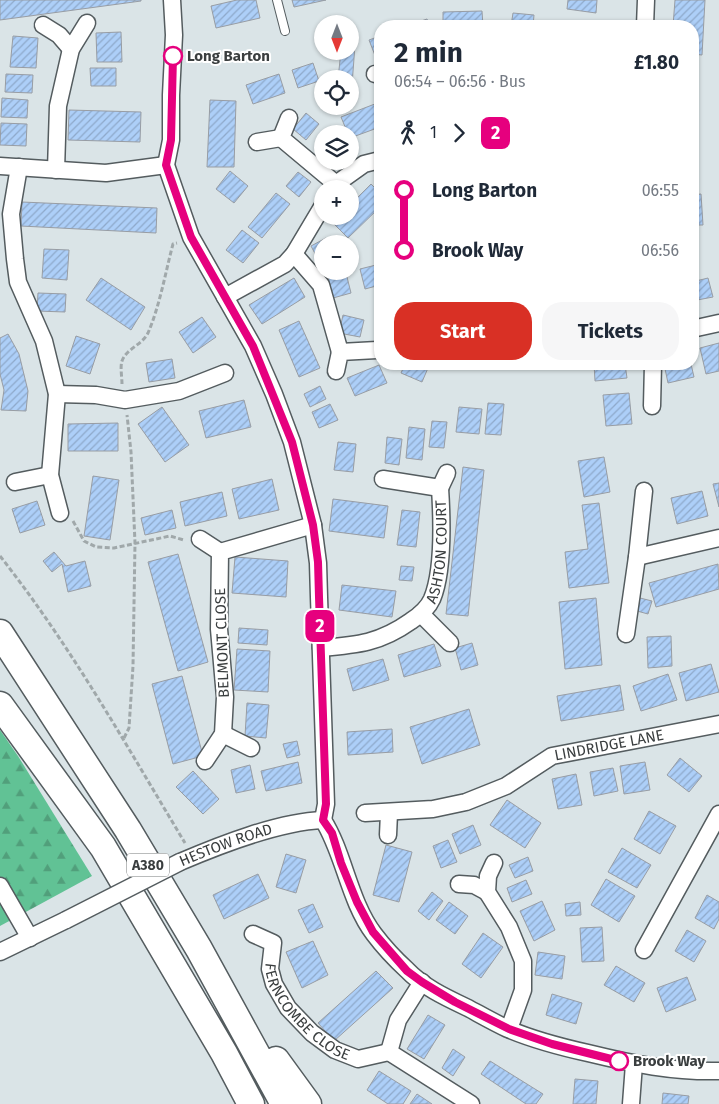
<!DOCTYPE html>
<meta charset="utf-8">
<style>
body{margin:0;font-family:"Fira Sans",sans-serif;background:#f6f6f7;color:#1f2937;height:100vh;display:flex;flex-direction:column;font-size:19px;white-space:nowrap}
*{box-sizing:border-box;margin:0}
p{font-size:16px;color:#747a83}
.icon{flex:none;width:28px;height:28px;fill:none;stroke:currentColor;stroke-width:2;stroke-linecap:round;stroke-linejoin:round}
.map{position:relative;flex:1;overflow:hidden}
.sheet{position:absolute;left:374px;top:20px;width:325px;height:350px;display:flex;flex-direction:column;background:#fff;border-radius:20px;box-shadow:0 1px 4px #0004}
.sheet>*{flex:none}
.badge{padding:0 10px;border-radius:8px;font-size:18px;line-height:32px}
.needle{width:32px;rotate:180deg}
.fabs{position:absolute;left:314px;top:15px;display:grid;gap:10px}
.fabs a{display:grid;place-items:center;width:45px;height:45px;border-radius:50%;background:#fff;box-shadow:0 1px 4px #0004;font-size:25px}
.map>.badge{position:absolute;translate:-50% -50%;box-shadow:0 0 0 2px #fff}
.legs{display:flex;align-items:center;gap:8px;height:55px;padding:0 20px;font-size:16px}
.legs p{margin-inline-start:auto}
.summary{display:flex;align-items:center;justify-content:space-between;height:85px;padding:0 20px}
h1{font-size:28px;font-weight:700;line-height:38px}
.action{display:flex;gap:10px;margin-top:auto;padding:10px 20px}
.action a{flex:1;height:58px;border-radius:20px;background:#d93025;color:#fff;font-size:20px;font-weight:700;line-height:58px;text-align:center}
.action a+a{background:#f6f6f7;color:#1f2937}
ul{padding:0 20px;list-style:none}
li{display:flex;align-items:center;gap:18px;height:60px;font-size:19px}
li i{display:grid;place-items:center;width:8px;height:100%;margin:0 6px;background:currentColor}
li i::after{content:'';width:12px;height:12px;margin:-6px;border:4px solid;border-radius:50%;background:#fff}
li p{margin-inline-start:auto}
li:first-child i{background:linear-gradient(#0000 50%,currentColor 0)}
li:last-child i{background:linear-gradient(currentColor 50%,#0000 0)}
.map>svg:first-child{display:block}
</style>
<div class="map">
<svg width="719" height="1104" viewBox="0 0 719 1104">
<defs>
<pattern id="forest-firs" width="22" height="20" patternUnits="userSpaceOnUse" patternTransform="scale(1.25)"><rect width="22" height="20" fill="#61c295"/><path d="M5 1l3.5 6h-7zM16 11l3.5 6h-7z" fill="#519f7b"/></pattern>
<pattern id="building-hatch" width="6" height="6" patternUnits="userSpaceOnUse" patternTransform="scale(1.25)"><rect width="6" height="6" fill="#adcff8"/><path d="M-1 1l2-2M0 6l6-6M5 7l2-2" fill="none" stroke="#8ea9ca"/></pattern>
</defs>
<rect width="100%" height="100%" fill="#dae4e7"/>
<!-- forest -->
<path fill="url(#forest-firs)" d="M0,730L18,756L92,876L0,926Z"/>
<!-- building -->
<path fill="url(#building-hatch)" stroke="#989da4" d="M0,0H141V1L0,20Z
M237,0H256L260,18L216,28L211,6Z
M292,0H326L294,7Z
M568,0H597L596,13L567,9Z
M675,0H705L702,55L692,54V26H673Z
M482,11L483,26H443V12Z
M513,13L534,15L533,26H511Z
M427,19L430,26H407Z
M121,32L122,62H97L96,33Z
M13,36L38,38L36,68L10,67Z
M380,36V56L376,58L369,40Z
M350,45H355L352,85H350V79H338L341,51H350Z
M313,63L319,81L298,88L292,70Z
M90,68H116V86H91Z
M6,74L33,75L32,93L5,92Z
M279,74L285,93L253,104L246,85Z
M2,98L28,100L27,118L1,117Z
M210,100L236,101L234,167H207Z
M380,102V127L350,138V134H348L341,117Z
M69,110L141,112L140,142L68,140Z
M306,113L319,124L306,140L293,129Z
M1,123L27,124L26,146L0,145Z
M322,143V157L315,151Z
M692,145H695L698,176H692Z
M230,171L248,186L234,203L216,189Z
M298,172L311,182L299,197L286,186Z
M371,184L380,193V207L348,238L332,222L338,216H350V205Z
M276,193L290,204L262,238L248,227Z
M701,194L703,225H692V195Z
M22,202L157,208L156,233L21,226Z
M242,230L259,243L243,263L226,250Z
M326,238L329,244H322V264L321,265L311,246Z
M44,249L69,250L67,280L42,278Z
M692,250L696,265H692Z
M380,264V285L365,289L360,269Z
M346,273L351,293L333,298L328,277Z
M101,278L145,307L131,330L86,300Z
M294,278L305,297L262,324L249,305Z
M708,278L713,297L692,301V282Z
M38,293L66,294L65,312L37,311Z
M343,315L364,320L360,337L339,333Z
M202,317L216,337L193,353L179,332Z
M299,321L320,368L299,377L279,330Z
M8,334L19,354L28,391L26,411L1,410L4,390L0,374V338Z
M76,336L100,344L90,374L66,366Z
M719,343V371L706,374L700,348Z
M172,359L175,378L149,382L146,363Z
M405,364H419L428,368L422,382L401,373Z
M594,364H625L627,378L595,381Z
M664,364H691L694,377L668,383Z
M379,365L387,383L355,396L347,378Z
M320,386L326,399L310,407L304,394Z
M629,393L632,424L606,426L603,395Z
M244,400L251,427L206,438L199,411Z
M488,403L504,404L501,435L485,434Z
M330,404L338,420L319,428L312,412Z
M162,407L189,445L165,462L138,424Z
M459,407L482,409L479,434L456,432Z
M432,421L447,422L444,448L429,447Z
M118,423V451H68V424Z
M409,427L425,429L422,460L406,458Z
M387,437L402,439L399,465L385,463Z
M338,442L356,444L353,472L334,470Z
M604,457L610,492L584,497L578,461Z
M463,467L484,470L468,616L446,614Z
M93,476L119,480L110,540L84,536Z
M272,479L279,510L239,519L232,489Z
M719,483V507L713,484Z
M702,491L708,516L677,524L671,498Z
M222,492L227,516L185,526L180,502Z
M333,499L388,506L384,538L329,531Z
M37,501L45,525L20,533L12,509Z
M599,503L609,583L569,588L565,552L588,549L582,505Z
M172,510L176,528L145,535L141,518Z
M402,510L420,512L416,547L397,545Z
M54,552L66,566L85,561L91,586L68,592L62,564L52,572L43,561Z
M178,554L208,662L178,671L148,562Z
M235,557L288,561L286,597L232,593Z
M718,564L719,589L656,607L649,583Z
M401,566L414,567L412,581L399,580Z
M342,585L396,591L392,617L339,610Z
M596,598L602,665L565,669L559,602Z
M640,598L652,601L648,614L637,611Z
M239,628L268,630L267,645L238,643Z
M671,636L672,666L648,668L647,637Z
M472,643L478,665L461,670L455,648Z
M434,644L441,666L404,677L398,655Z
M237,649L270,651L268,692L234,690Z
M383,659L389,680L353,691L347,669Z
M711,664L719,692L686,701L679,673Z
M668,674L677,700L641,711L633,686Z
M182,676L203,756L173,764L152,684Z
M620,685L624,710L561,721L557,696Z
M247,703L269,705L266,738L245,736Z
M469,709L480,745L422,764L410,727Z
M392,729L393,752L348,755L347,732Z
M297,741L300,755L287,758L283,744Z
M680,758L702,776L689,792L667,775Z
M298,762L302,783L266,791L261,771Z
M645,762L650,790L624,794L620,766Z
M250,765L255,789L236,793L231,770Z
M613,768L618,791L594,796L590,772Z
M193,771L219,799L203,814L176,787Z
M576,774L582,805L558,809L552,779Z
M507,800L541,823L525,848L490,825Z
M649,811L676,826L660,854L634,839Z
M473,825L481,845L460,854L452,834Z
M448,840L457,862L441,868L433,846Z
M386,845L412,852L399,902L373,895Z
M622,848L651,865L637,888L608,872Z
M286,854L306,860L296,893L276,887Z
M528,857L533,871L515,878L509,865Z
M258,874L269,898L224,919L213,895Z
M606,879L635,896L619,922L591,905Z
M526,880L532,894L512,902L507,888Z
M432,892L443,901L429,920L418,911Z
M707,895L719,902V919L714,929L695,918Z
M542,901L555,930L534,941L520,911Z
M449,902L468,916L455,934L436,920Z
M580,902L581,915L566,916L565,904Z
M313,904L323,927L309,933L298,910Z
M602,927L604,961L582,962L580,928Z
M687,930L706,941L694,962L675,951Z
M483,933L503,947L481,978L462,964Z
M313,941L328,975L302,988L286,952Z
M538,952L565,956L562,979L535,975Z
M616,966L645,983L634,1002L604,985Z
M376,971L393,988L334,1041L318,1023Z
M687,977L696,1000L666,1012L657,988Z
M552,994L582,1003L576,1024L546,1015Z
M428,1015L445,1025L424,1059L407,1049Z
M453,1049L465,1057L453,1076L442,1068Z
M490,1061L543,1094L536,1104H526L481,1074Z
M379,1071L411,1091L403,1104H388L367,1090Z
M575,1079L598,1081L596,1104H573Z
M663,1093L689,1096L688,1104H662Z
M417,1094L432,1104H410Z"/>
<g fill="none" stroke-linecap="round" stroke-linejoin="round">
<!-- service casing -->
<g stroke="#545c5f" stroke-width="10">
<path id="service" d="M277,0L285,31"/>
</g>
<!-- minor casing -->
<g stroke="#545c5f" stroke-width="19">
<g id="minor">
<path d="M172,0L174,35L171,95V140L166,165L191,237L253,346L274,394L292,442L313,525L318,563L319,597L326,804L323,820"/>
<path d="M43,25L59,35L71,49"/>
<path d="M645,26L646,0"/>
<path d="M375,74L380,75"/>
<path d="M289,118L281,138L336,184"/>
<path d="M257,142L281,138"/>
<path d="M0,166L106,173L166,165"/>
<path d="M19,167L11,214L15,259L18,282L44,341L57,394L50,475L60,513"/>
<path d="M56,170L58,106L71,49L87,23"/>
<path d="M333,189L336,184L364,164L380,160"/>
<path d="M294,254L321,285L340,352"/>
<path d="M225,297L285,264L294,254L322,207"/>
<path d="M692,329L719,323"/>
<path d="M336,371L340,352L377,350"/>
<path d="M57,394L96,395L125,400L179,391L225,373"/>
<path d="M652,406L653,364"/>
<path d="M383,479L440,488L447,473"/>
<path d="M15,482L50,475"/>
<path d="M200,539L220,552"/>
<path d="M637,557L719,538"/>
<path d="M421,614L450,643"/>
<path d="M626,634L637,557L644,491"/>
<path id="s1" d="M321,648C358,645 380,643 411,621C420,615 428,608 432,599C444,570 442,519 440,488"/>
<path d="M223,734L251,748"/>
<path d="M205,761L223,734L225,697L219,629L220,552L313,525"/>
<path id="s2" d="M365,813L433,809L466,802L506,786L552,756L719,724"/>
<path d="M323,820C344,853 349,901 374,934C383,946 395,959 407,970C423,987 447,998 468,1008C481,1015 495,1023 508,1029C534,1040 561,1047 588,1053C633,1064 673,1072 719,1071"/>
<path d="M388,835L389,813"/>
<path id="s3" d="M180,862C222,844 278,822 323,820"/>
<path d="M494,863L488,876L487,892L509,927L523,961V990L509,1029"/>
<path d="M459,884L474,885L487,892"/>
<path d="M0,886L30,938"/>
<path id="s4" d="M253,934L273,943L270,969L274,984L288,1008L312,1033L335,1050L358,1059L389,1052"/>
<path d="M644,950L719,814"/>
<path d="M0,952L66,920"/>
<path d="M422,982L398,1020L389,1052L471,1104"/>
<path d="M631,1104L634,1064"/>
</g>
</g>
<!-- trunk casing -->
<g stroke="#545c5f" stroke-width="29">
<path id="trunk" d="M0,633L128,830L199,949L284,1104
M0,705L103,847L224,1053L251,1104
M276,1060L308,1104"/>
</g>
<!-- path -->
<path stroke="#a0a8aa" stroke-width="3" stroke-dasharray="5 2.5" stroke-linecap="butt" d="M122,384C122,377 120,367 122,361C126,349 142,345 148,333C160,305 165,274 173,244L177,243
M73,521L84,541L96,547L114,548L170,536L184,540
M0,556C71,646 126,745 185,843
M124,738L129,728L133,666L135,543L131,452L127,415"/>
<!-- service -->
<use href="#service" stroke="#fff" stroke-width="8"/>
<!-- minor -->
<use href="#minor" stroke="#fff" stroke-width="16"/>
<!-- trunk -->
<use href="#trunk" stroke="#fff" stroke-width="26"/>
<!-- minor-bridge casing -->
<g stroke="#545c5f" stroke-width="19" stroke-linecap="butt">
<path id="minor-bridge" d="M66,920L180,862"/>
</g>
<!-- minor-bridge -->
<use href="#minor-bridge" stroke="#fff" stroke-width="16"/>
</g>
<g fill="none" stroke-linecap="round" stroke-linejoin="round">
<!-- line-1 casing -->
<g stroke="#fff" stroke-width="11">
<path id="line-1" d="M173,56L171,140L166,165L191,237L253,346L292,442L313,525L318,562L319,597L326,804L323,820L332,833L341,863L357,902L373,932L407,971L422,982L455,1002L509,1029L552,1044L619,1061"/>
</g>
<!-- line-1 -->
<use href="#line-1" stroke="#e6007e" stroke-width="8"/>
</g>
<!-- markers -->
<g fill="#fff" stroke="#e6007e" stroke-width="2.5">
<circle cx="173" cy="56" r="9"/>
<circle cx="619" cy="1061" r="9"/>
</g>
<g text-anchor="middle" dominant-baseline="central" stroke-width="4" stroke-linejoin="round" paint-order="stroke">
<!-- shield labels -->
<rect fill="#fff" stroke="#757879" stroke-width="1" x="127" y="853.5" width="42" height="23" rx="4"/>
<g font-size="14" font-weight="bold" fill="#3a3e3f">
<text x="148" y="865">A380</text>
</g>
<!-- stop labels -->
<g font-size="15" font-weight="bold" fill="#3a3e3f" stroke="#fff" text-anchor="start">
<text x="187" y="56">Long Barton</text>
<text x="633" y="1061">Brook Way</text>
</g>
<!-- street labels -->
<g font-size="15" fill="#3a3e3f" stroke="#fff">
<text stroke="none"><textPath href="#s1" startOffset="174">ASHTON COURT</textPath></text>
<text transform="translate(222 643) rotate(-92)">BELMONT CLOSE</text>
<text stroke="none"><textPath href="#s2" startOffset="258">LINDRIDGE LANE</textPath></text>
<text stroke="none"><textPath href="#s3" startOffset="49">HESTOW ROAD</textPath></text>
<text stroke="none"><textPath href="#s4" startOffset="106">FERNCOMBE CLOSE</textPath></text>
</g>
</g>
</svg>
<div class="fabs">
<a><svg class="needle" viewBox="-14 -14 28 28"><path d="M0-13l5 13h-10z" fill="#e53935"/><path d="M0 13l5-13h-10z" fill="#747a83"/></svg></a>
<a><svg class="icon" aria-label="locate" viewBox="0 0 24 24"><circle cx="12" cy="12" r="6"/><path d="M12 2v4M12 18v4M2 12h4M18 12h4"/></svg></a>
<a><svg class="icon" aria-label="layers" viewBox="0 0 24 24"><path d="M12 4l9 5-9 5-9-5zM3 14l9 5 9-5"/></svg></a>
<a>+</a>
<a>−</a>
</div>
<b class="badge" style="left:320px;top:626px;background:#e6007e;color:#fff">2</b>
<section class="sheet">
<div class="summary"><div><h1>2 min</h1><p>06:54 – 06:56 · Bus</p></div><b>£1.80</b></div>
<div class="legs"><svg class="icon" aria-label="walk" viewBox="0 0 24 24"><circle cx="13" cy="4" r="2"/><path d="M13 8l-2 6 4 7M11 14l-3 7M7 12l3-4h3l4 4"/></svg>1<svg class="icon" aria-label="forward" viewBox="0 0 24 24"><path d="M9 5l7 7-7 7"/></svg><b class="badge" style="background:#e6007e;color:#fff">2</b></div>
<ul>
<li><i style="color:#e6007e"></i><b>Long Barton</b><p>06:55</p></li>
<li><i style="color:#e6007e"></i><b>Brook Way</b><p>06:56</p></li>
</ul>
<div class="action"><a>Start</a><a>Tickets</a></div>
</section>
</div>
